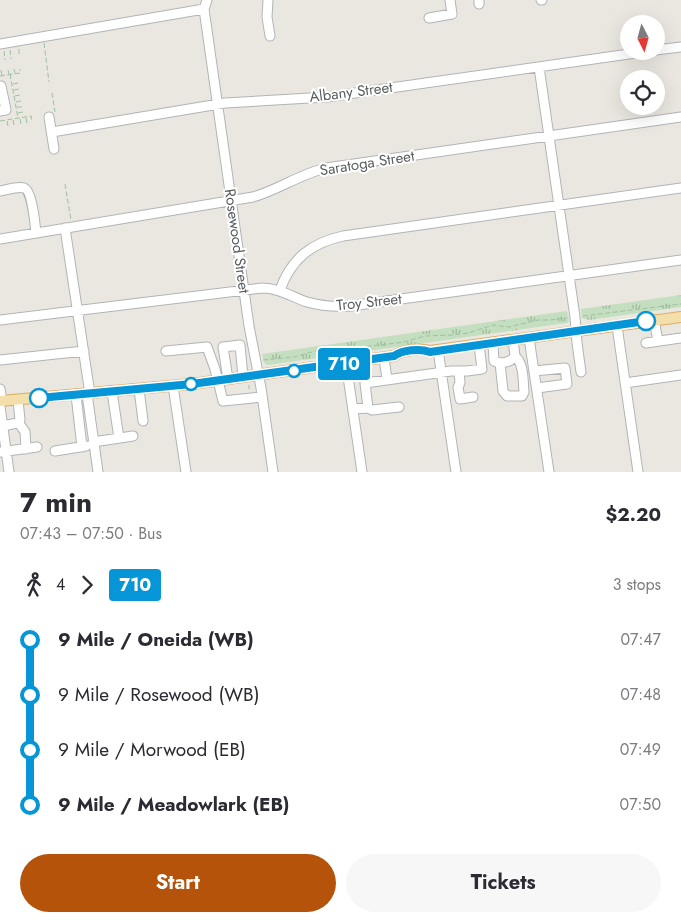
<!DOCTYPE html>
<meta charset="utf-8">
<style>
body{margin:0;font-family:Jost,sans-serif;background:#f7f7f7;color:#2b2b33;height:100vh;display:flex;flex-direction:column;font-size:19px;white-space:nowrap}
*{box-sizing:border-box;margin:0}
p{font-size:16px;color:#7c7c81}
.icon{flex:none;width:28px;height:28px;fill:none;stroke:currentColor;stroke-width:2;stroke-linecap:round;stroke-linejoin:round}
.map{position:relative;height:472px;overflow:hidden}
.sheet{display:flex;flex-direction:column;background:#fff;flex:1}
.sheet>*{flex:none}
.badge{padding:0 10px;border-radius:4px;font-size:18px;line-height:32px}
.needle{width:32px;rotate:174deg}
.controls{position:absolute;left:620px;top:15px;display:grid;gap:10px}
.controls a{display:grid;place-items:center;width:45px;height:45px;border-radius:50%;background:#fff;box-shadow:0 5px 20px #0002;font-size:25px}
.map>.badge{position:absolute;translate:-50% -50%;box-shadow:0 0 0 2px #fff}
.legs{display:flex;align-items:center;gap:8px;height:55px;padding:0 20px;font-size:16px}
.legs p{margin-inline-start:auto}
.headline{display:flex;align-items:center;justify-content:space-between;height:85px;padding:0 20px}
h1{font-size:28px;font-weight:700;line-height:38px}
.cta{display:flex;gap:10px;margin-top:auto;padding:10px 20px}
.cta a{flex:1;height:58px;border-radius:30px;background:#b45309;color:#fff;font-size:20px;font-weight:700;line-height:58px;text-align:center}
.cta a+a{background:#f7f7f7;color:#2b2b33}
ul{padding:0 20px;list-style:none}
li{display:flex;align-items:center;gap:18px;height:55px;font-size:19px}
li i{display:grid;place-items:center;width:8px;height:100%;margin:0 6px;background:currentColor}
li i::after{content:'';width:12px;height:12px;margin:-6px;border:4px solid;border-radius:50%;background:#fff}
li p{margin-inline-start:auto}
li:first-child i{background:linear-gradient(#0000 50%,currentColor 0)}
li:last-child i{background:linear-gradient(currentColor 50%,#0000 0)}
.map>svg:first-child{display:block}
</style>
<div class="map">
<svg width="681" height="472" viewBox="0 0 681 472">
<defs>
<pattern id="park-tufts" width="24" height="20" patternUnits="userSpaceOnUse" patternTransform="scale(1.25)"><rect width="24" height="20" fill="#c4dfc0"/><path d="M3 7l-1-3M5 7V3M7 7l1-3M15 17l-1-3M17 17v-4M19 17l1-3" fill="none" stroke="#a2b89f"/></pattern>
</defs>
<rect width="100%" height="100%" fill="#eae7e0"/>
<!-- park -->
<path fill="url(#park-tufts)" d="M681,295V307L589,320L582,318L581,309Z
M567,311L569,321L567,323L268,365L265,364L262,354Z"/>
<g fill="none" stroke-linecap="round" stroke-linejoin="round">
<!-- minor casing -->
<g stroke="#b1b4b6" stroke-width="11">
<path id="minor" d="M207,0L204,9L249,326L261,388L273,472
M268,0L267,17L270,36
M479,0V4
M541,0H542
M429,18L452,14L450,0
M0,44L204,9
M656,50L681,47
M539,67L575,317L577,343L581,372
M0,86H1L6,110L0,111
M49,117L54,149
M52,132L225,103L327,97L650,51
M0,191C6,190 19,186 24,188C32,190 35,224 36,233
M65,228L90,394
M0,239L253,197C278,190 300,174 326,168L681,117
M280,290C291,259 311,243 343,236L681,188
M0,320L262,288C279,288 292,297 307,302C321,306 336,307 351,306L681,260
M654,320L658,341
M617,326L638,472
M529,338L549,472
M493,343L494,361C501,365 511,362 515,356L513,340
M646,343L681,338
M438,350L456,472
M166,351L207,347L215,369L223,401L262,397
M384,358L387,379
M0,360L84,351
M346,363L362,472
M500,363L503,391L507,396H522L524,392C523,380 524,364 515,356
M534,371L565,368L567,384L537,388
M459,372L460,383L458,387L460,399L473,397
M228,379L223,347L240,345L243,377
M625,383L681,375
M173,386L186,472
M0,389L2,401
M139,389L143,421
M112,392L119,438
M87,394L98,472
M76,395L82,447
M0,406L9,472
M368,408L365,383L451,371H467L482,369L479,345
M353,409L368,408L372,410L399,407
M18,422L25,432L26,449
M3,426L17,423L20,420L18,400
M93,442L133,436
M55,451L86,446
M0,452L37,447"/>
</g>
<!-- major casing -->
<g stroke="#dead66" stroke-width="12">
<path id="major" d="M0,401L192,384L394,356C402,350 420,348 430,351L681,317"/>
</g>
<!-- path -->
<path stroke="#9cc1a1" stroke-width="1" stroke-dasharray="5 2.5" stroke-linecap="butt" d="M44,43L49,82
M19,49V56
M10,50L11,59
M4,51L5,60
M14,69L15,73
M1,70L2,75
M8,70L9,74
M10,74L18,118
M0,76L20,73V69
M13,84L18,83
M14,90L19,89
M52,93L55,112
M15,96L20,95
M16,102L21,101
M17,107H22
M18,113L23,112
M26,118L27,123
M20,119L21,124
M13,120L14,125
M0,121L31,116L32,122
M7,121L8,126
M65,184L71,220
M583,316L681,304
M263,360L294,357L330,347L352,348L389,344L404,342L425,336L453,335L468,333L493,325L509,327L538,320H550L567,318
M249,385V389"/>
<!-- minor -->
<use href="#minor" stroke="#fff" stroke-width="9"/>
<!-- major -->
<use href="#major" stroke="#f3dfac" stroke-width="10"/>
</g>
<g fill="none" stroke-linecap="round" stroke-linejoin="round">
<!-- line-1 casing -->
<g stroke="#fff" stroke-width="11">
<path id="line-1" d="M39,398L192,384L394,356C402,350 420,348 430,352L646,321"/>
</g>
<!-- line-1 -->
<use href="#line-1" stroke="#0696d7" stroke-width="8"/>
</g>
<!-- markers -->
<g fill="#fff" stroke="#0696d7" stroke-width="2.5">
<circle cx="646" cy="321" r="9"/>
<circle cx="294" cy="371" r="6"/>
<circle cx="191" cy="384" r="6"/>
<circle cx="39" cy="398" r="9"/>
</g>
<g text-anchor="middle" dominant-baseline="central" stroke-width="4" stroke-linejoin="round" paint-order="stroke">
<!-- street labels -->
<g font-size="15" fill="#595d5f" stroke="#fff">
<text transform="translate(351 92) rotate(-7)">Albany Street</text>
<text transform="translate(367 163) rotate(-9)">Saratoga Street</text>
<text transform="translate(237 241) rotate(82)">Rosewood Street</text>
<text transform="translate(369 302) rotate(-6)">Troy Street</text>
</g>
</g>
</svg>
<div class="controls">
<a><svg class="needle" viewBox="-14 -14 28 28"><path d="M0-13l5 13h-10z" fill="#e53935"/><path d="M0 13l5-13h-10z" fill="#7c7c81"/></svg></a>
<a><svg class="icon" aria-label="locate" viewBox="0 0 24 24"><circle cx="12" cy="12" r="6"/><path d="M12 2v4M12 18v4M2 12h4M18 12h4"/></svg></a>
</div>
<b class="badge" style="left:344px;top:364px;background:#0696d7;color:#fff">710</b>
</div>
<section class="sheet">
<div class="headline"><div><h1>7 min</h1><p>07:43 – 07:50 · Bus</p></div><b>$2.20</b></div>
<div class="legs"><svg class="icon" aria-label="walk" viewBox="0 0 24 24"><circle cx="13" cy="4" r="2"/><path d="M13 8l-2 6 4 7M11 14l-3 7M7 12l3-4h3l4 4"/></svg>4<svg class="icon" aria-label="forward" viewBox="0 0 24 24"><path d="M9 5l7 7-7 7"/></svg><b class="badge" style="background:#0696d7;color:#fff">710</b><p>3 stops</p></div>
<ul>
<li><i style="color:#0696d7"></i><b>9 Mile / Oneida (WB)</b><p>07:47</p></li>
<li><i style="color:#0696d7"></i><span>9 Mile / Rosewood (WB)</span><p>07:48</p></li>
<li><i style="color:#0696d7"></i><span>9 Mile / Morwood (EB)</span><p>07:49</p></li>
<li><i style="color:#0696d7"></i><b>9 Mile / Meadowlark (EB)</b><p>07:50</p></li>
</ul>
<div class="cta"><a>Start</a><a>Tickets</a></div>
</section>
